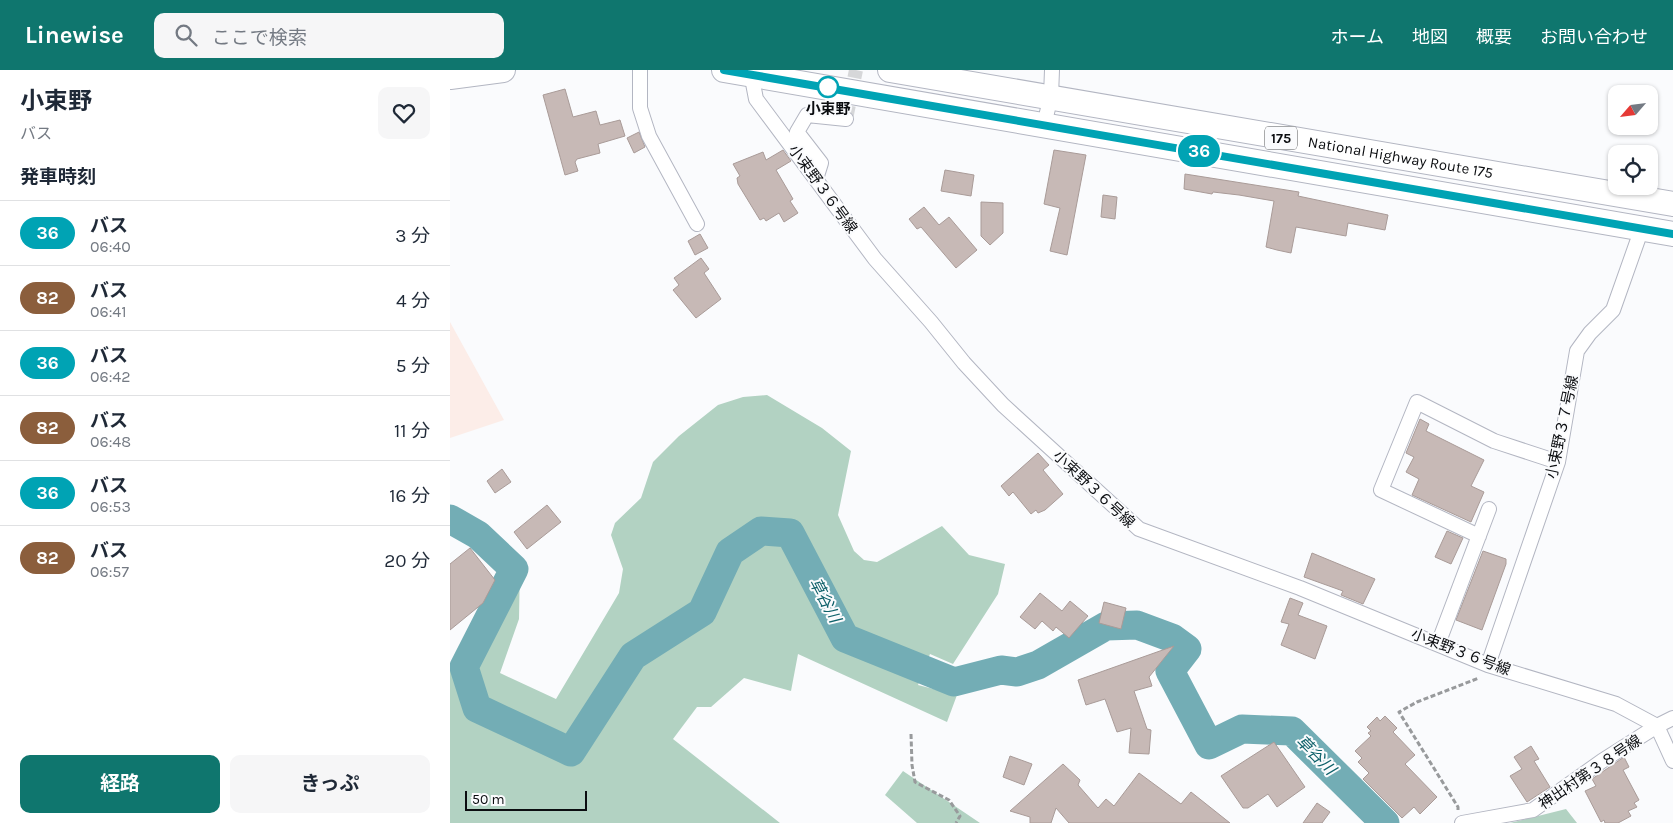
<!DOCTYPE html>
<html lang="ja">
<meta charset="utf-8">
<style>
body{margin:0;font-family:Karla,"Noto Sans JP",sans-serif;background:#f6f6f7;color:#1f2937;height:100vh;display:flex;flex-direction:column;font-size:19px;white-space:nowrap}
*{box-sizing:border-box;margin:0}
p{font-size:16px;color:#747a83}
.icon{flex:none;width:28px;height:28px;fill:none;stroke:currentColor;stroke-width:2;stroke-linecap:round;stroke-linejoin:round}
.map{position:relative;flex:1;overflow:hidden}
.sheet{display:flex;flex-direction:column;background:#fff;width:450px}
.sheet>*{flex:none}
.badge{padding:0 10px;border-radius:16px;font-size:18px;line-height:32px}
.needle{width:32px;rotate:242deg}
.fabs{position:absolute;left:1158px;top:15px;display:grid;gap:10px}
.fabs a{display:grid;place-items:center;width:50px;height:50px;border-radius:10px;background:#fff;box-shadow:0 1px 4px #0004;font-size:25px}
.scale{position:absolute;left:15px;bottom:12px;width:122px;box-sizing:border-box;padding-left:5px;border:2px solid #0b0d10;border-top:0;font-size:14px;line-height:18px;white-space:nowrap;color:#0b0d10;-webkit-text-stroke:4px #fafbfd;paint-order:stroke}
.map>.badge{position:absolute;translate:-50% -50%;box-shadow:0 0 0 2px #fff}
h2{padding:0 20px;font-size:19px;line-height:45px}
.round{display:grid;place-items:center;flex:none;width:52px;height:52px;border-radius:10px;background:#f6f6f7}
.headline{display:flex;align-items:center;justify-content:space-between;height:85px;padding:0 20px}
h1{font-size:24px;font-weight:700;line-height:38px}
.action{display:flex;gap:10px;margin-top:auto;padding:10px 20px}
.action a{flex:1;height:58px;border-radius:10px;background:#0f766e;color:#fff;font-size:20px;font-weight:700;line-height:58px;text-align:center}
.action a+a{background:#f6f6f7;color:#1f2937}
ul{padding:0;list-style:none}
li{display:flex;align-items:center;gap:15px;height:65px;padding:0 20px;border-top:1px solid #e0e1e3}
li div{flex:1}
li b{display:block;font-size:19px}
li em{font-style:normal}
li .badge{min-width:55px;font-weight:700;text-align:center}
header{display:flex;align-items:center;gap:30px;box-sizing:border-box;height:70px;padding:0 25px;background:#0f766e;color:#fff}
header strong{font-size:24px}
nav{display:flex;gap:28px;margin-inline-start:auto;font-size:18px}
.search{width:350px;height:45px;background:#f6f6f7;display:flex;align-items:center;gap:12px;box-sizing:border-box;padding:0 18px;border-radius:10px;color:#747a83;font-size:19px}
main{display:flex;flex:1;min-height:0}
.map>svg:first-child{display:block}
</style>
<header>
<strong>Linewise</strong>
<div class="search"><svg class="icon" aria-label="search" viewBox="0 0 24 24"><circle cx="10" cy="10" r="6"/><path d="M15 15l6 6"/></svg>ここで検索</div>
<nav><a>ホーム</a><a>地図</a><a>概要</a><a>お問い合わせ</a></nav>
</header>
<main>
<section class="sheet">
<div class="headline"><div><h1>小束野</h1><p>バス</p></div><a class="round"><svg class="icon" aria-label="heart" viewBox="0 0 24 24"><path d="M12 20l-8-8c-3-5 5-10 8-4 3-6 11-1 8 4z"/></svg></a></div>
<h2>発車時刻</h2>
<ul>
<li><span class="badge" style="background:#00a3b4;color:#fff">36</span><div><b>バス</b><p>06:40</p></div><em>3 分</em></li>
<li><span class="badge" style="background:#8b5e3c;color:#fff">82</span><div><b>バス</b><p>06:41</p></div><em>4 分</em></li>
<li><span class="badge" style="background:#00a3b4;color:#fff">36</span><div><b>バス</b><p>06:42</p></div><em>5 分</em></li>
<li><span class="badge" style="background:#8b5e3c;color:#fff">82</span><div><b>バス</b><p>06:48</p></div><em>11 分</em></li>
<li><span class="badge" style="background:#00a3b4;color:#fff">36</span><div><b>バス</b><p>06:53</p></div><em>16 分</em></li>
<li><span class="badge" style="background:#8b5e3c;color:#fff">82</span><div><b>バス</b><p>06:57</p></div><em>20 分</em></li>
</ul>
<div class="action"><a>経路</a><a>きっぷ</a></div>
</section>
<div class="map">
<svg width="1223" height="753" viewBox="0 0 1223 753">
<rect width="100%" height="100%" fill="#fafbfd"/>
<!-- industrial -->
<path fill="#fcede8" d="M0,252L54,350L0,368Z"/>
<!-- green -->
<path fill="#b2d2c2" d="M317,325L372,358L401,381L388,445L404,481L414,490L427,492L492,456L519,485L555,494L548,524L503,594L480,584L468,615L507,625L497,652L348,584L341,621L294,608L261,637H247L223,669L330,753H0V595L59,482L70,493L69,549L50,603L106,629L169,523L173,499L161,465L165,453L191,428L203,392L229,366L268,335L293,327Z
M453,701L530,753H467L435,725Z
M1116,739L1127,753H1060Z"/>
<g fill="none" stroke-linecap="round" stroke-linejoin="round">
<!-- river -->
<path stroke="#73adb5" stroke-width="29" d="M0,449L28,465L64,499L14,597L27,638L121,682L183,586L252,542L280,482L311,461L340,463L395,568L504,612L551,600L567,602L588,595L656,556L687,555L722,568L737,579L720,601L759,675L792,659L842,661L935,753"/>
</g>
<!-- building -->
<path fill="#c7b9b6" stroke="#a99b98" d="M115,19L123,47L146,41L150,55L170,50L175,66L148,74L150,83L127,89L125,92L128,101L115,105L93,25Z
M189,62L195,77L184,83L177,68Z
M333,80L341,91L326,100L343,129L340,131L348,143L334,152L329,143L316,151L314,148L310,150L288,114L287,108L290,106L283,94L313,82L316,90Z
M604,80L636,85L617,185L600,181L610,138L594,134Z
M495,100L524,105L521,126L491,121Z
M735,104L849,122L848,126L938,145L935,160L898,153L896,166L846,157L841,183L827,180L816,177L824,131L789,125L763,122L762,124L734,119Z
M653,125L667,127L665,149L651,147Z
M531,132L553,133V163L540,175L531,166Z
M474,137L489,155L499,147L527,180L506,198L471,157L467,159L459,149Z
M250,164L258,178L245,185L238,171Z
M251,188L259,199L254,203L271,229L246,248L223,220L229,215L224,208Z
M970,349L979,354L976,361L1034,390L1021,416L1034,422L1021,452L962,425L969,409L956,402L964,387L956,383Z
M588,383L599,395L593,400L613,424L595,440L588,443L586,440L581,444L563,422L559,426L551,416Z
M52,399L61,412L45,423L37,411Z
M97,435L111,452L77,479L64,462Z
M997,461L1013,468L1001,494L985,487Z
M20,478L45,510L33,533L0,560V494Z
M1033,481L1056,489V494L1032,560L1006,550Z
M862,483L925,509L913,534L891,525L893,521L854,507Z
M590,523L612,541L620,531L638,546L619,568L606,557L603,561L592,551L585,559L570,547Z
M840,528L853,533L848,545L877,556L865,589L831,575L839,554L831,552Z
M654,532L676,538L671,559L649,553Z
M724,576L699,607L702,616L684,621L697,659L701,660L699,684L679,683L681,658L667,662L655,629L636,635L628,610Z
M935,646L947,658L943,662L965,685L955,694L987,727L970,744L964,737L952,748L913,709L919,703L908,692L912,688L905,681L921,666L918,663L921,661L917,657L927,647L930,651Z
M824,672L855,717L827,737L818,724L798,738H793L771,706Z
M1081,676L1089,689L1084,691L1100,717L1077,732L1060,706L1072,699L1064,687Z
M560,686L582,694L574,715L553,707Z
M1174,687L1179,697L1173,700L1189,730L1184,733L1187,737L1178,741L1181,746L1168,753H1155L1154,750L1151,752L1135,721L1146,716L1142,709Z
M613,694L630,710L628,715L648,738L656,729L664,736L689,703L731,734L741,722L780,753H619L606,738L601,753H580V747L560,741Z
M867,733L880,742L872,753H853Z"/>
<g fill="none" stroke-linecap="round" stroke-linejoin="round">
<!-- street-tunnel -->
<path stroke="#d6d7d9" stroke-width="14" stroke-dasharray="14 7" stroke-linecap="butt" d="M396,49L406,0"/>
<!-- street casing -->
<g stroke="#b3b6c2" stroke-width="16">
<path id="street" d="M190,0V38L199,66L247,154
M301,3L306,29L425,189L481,252L514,293L553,335L689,459L850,518L1038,595L1166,634L1207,656L1223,648
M594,55L601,26L602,0
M366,109L371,93L347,62L357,45L396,49
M1029,466L931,420L967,332L1044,371L1108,392
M988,574L1039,439
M1038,595L1108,392L1127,281L1140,263L1163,240L1192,158
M1012,753L1083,740L1152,691L1207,656L1223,691"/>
</g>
<!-- highway casing -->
<g stroke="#b3b6c2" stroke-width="26">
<g id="highway">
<path d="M274,0L1223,164"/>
<path id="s1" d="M440,0L1223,134"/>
<path d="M0,7L53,0"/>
</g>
</g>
<!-- path -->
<path stroke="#989a9c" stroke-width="3" stroke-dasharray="5 2.5" stroke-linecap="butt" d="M461,664L462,695L465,712L499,730L510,746L506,753
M1008,740V737L949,642L967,632L1029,608"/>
<!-- street -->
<use href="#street" stroke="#fff" stroke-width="14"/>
<!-- highway -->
<use href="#highway" stroke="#fff" stroke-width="24"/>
</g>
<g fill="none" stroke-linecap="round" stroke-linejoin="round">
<!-- line casing -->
<g stroke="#fff" stroke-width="11">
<path id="line" d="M274,0L1223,164"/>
</g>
<!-- line -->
<use href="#line" stroke="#00a3b4" stroke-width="8"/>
</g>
<!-- markers -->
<circle fill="#fff" stroke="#00a3b4" stroke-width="2.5" cx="378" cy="17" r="10"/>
<g text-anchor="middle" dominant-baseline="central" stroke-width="4" stroke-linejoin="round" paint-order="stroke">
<!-- shield labels -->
<rect fill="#fafbfd" stroke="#535457" stroke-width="1" x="815" y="56.5" width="32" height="23" rx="4"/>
<g font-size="14" font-weight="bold" fill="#0b0d10">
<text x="831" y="68">175</text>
</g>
<!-- stop labels -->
<g font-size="15" font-weight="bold" fill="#0b0d10" stroke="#fafbfd">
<text x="378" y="39">小束野</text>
</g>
<!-- street labels -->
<g font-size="15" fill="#0b0d10" stroke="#fafbfd">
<text stroke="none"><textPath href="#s1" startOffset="518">National Highway Route 175</textPath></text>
<text transform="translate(373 119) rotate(54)">小束野３６号線</text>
<text transform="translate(1112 357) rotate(-78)">小束野３７号線</text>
<text transform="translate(644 419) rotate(43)">小束野３６号線</text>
<text transform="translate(1011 582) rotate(21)">小束野３６号線</text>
<text transform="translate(1140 702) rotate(-34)">神出村第３８号線</text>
</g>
<!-- water labels -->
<g font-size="16" font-style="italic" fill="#0e616a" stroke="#fafbfd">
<text transform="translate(375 530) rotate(62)">草谷川</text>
<text transform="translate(866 685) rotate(45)">草谷川</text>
</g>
</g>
</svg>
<div class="fabs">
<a><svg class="needle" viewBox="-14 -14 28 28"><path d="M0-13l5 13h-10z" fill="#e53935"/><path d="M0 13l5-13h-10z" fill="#747a83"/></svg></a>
<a><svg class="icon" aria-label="locate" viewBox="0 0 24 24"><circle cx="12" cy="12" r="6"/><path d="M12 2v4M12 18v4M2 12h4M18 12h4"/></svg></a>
</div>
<div class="scale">50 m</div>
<b class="badge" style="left:749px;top:81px;background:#00a3b4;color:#fff">36</b>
</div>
</main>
